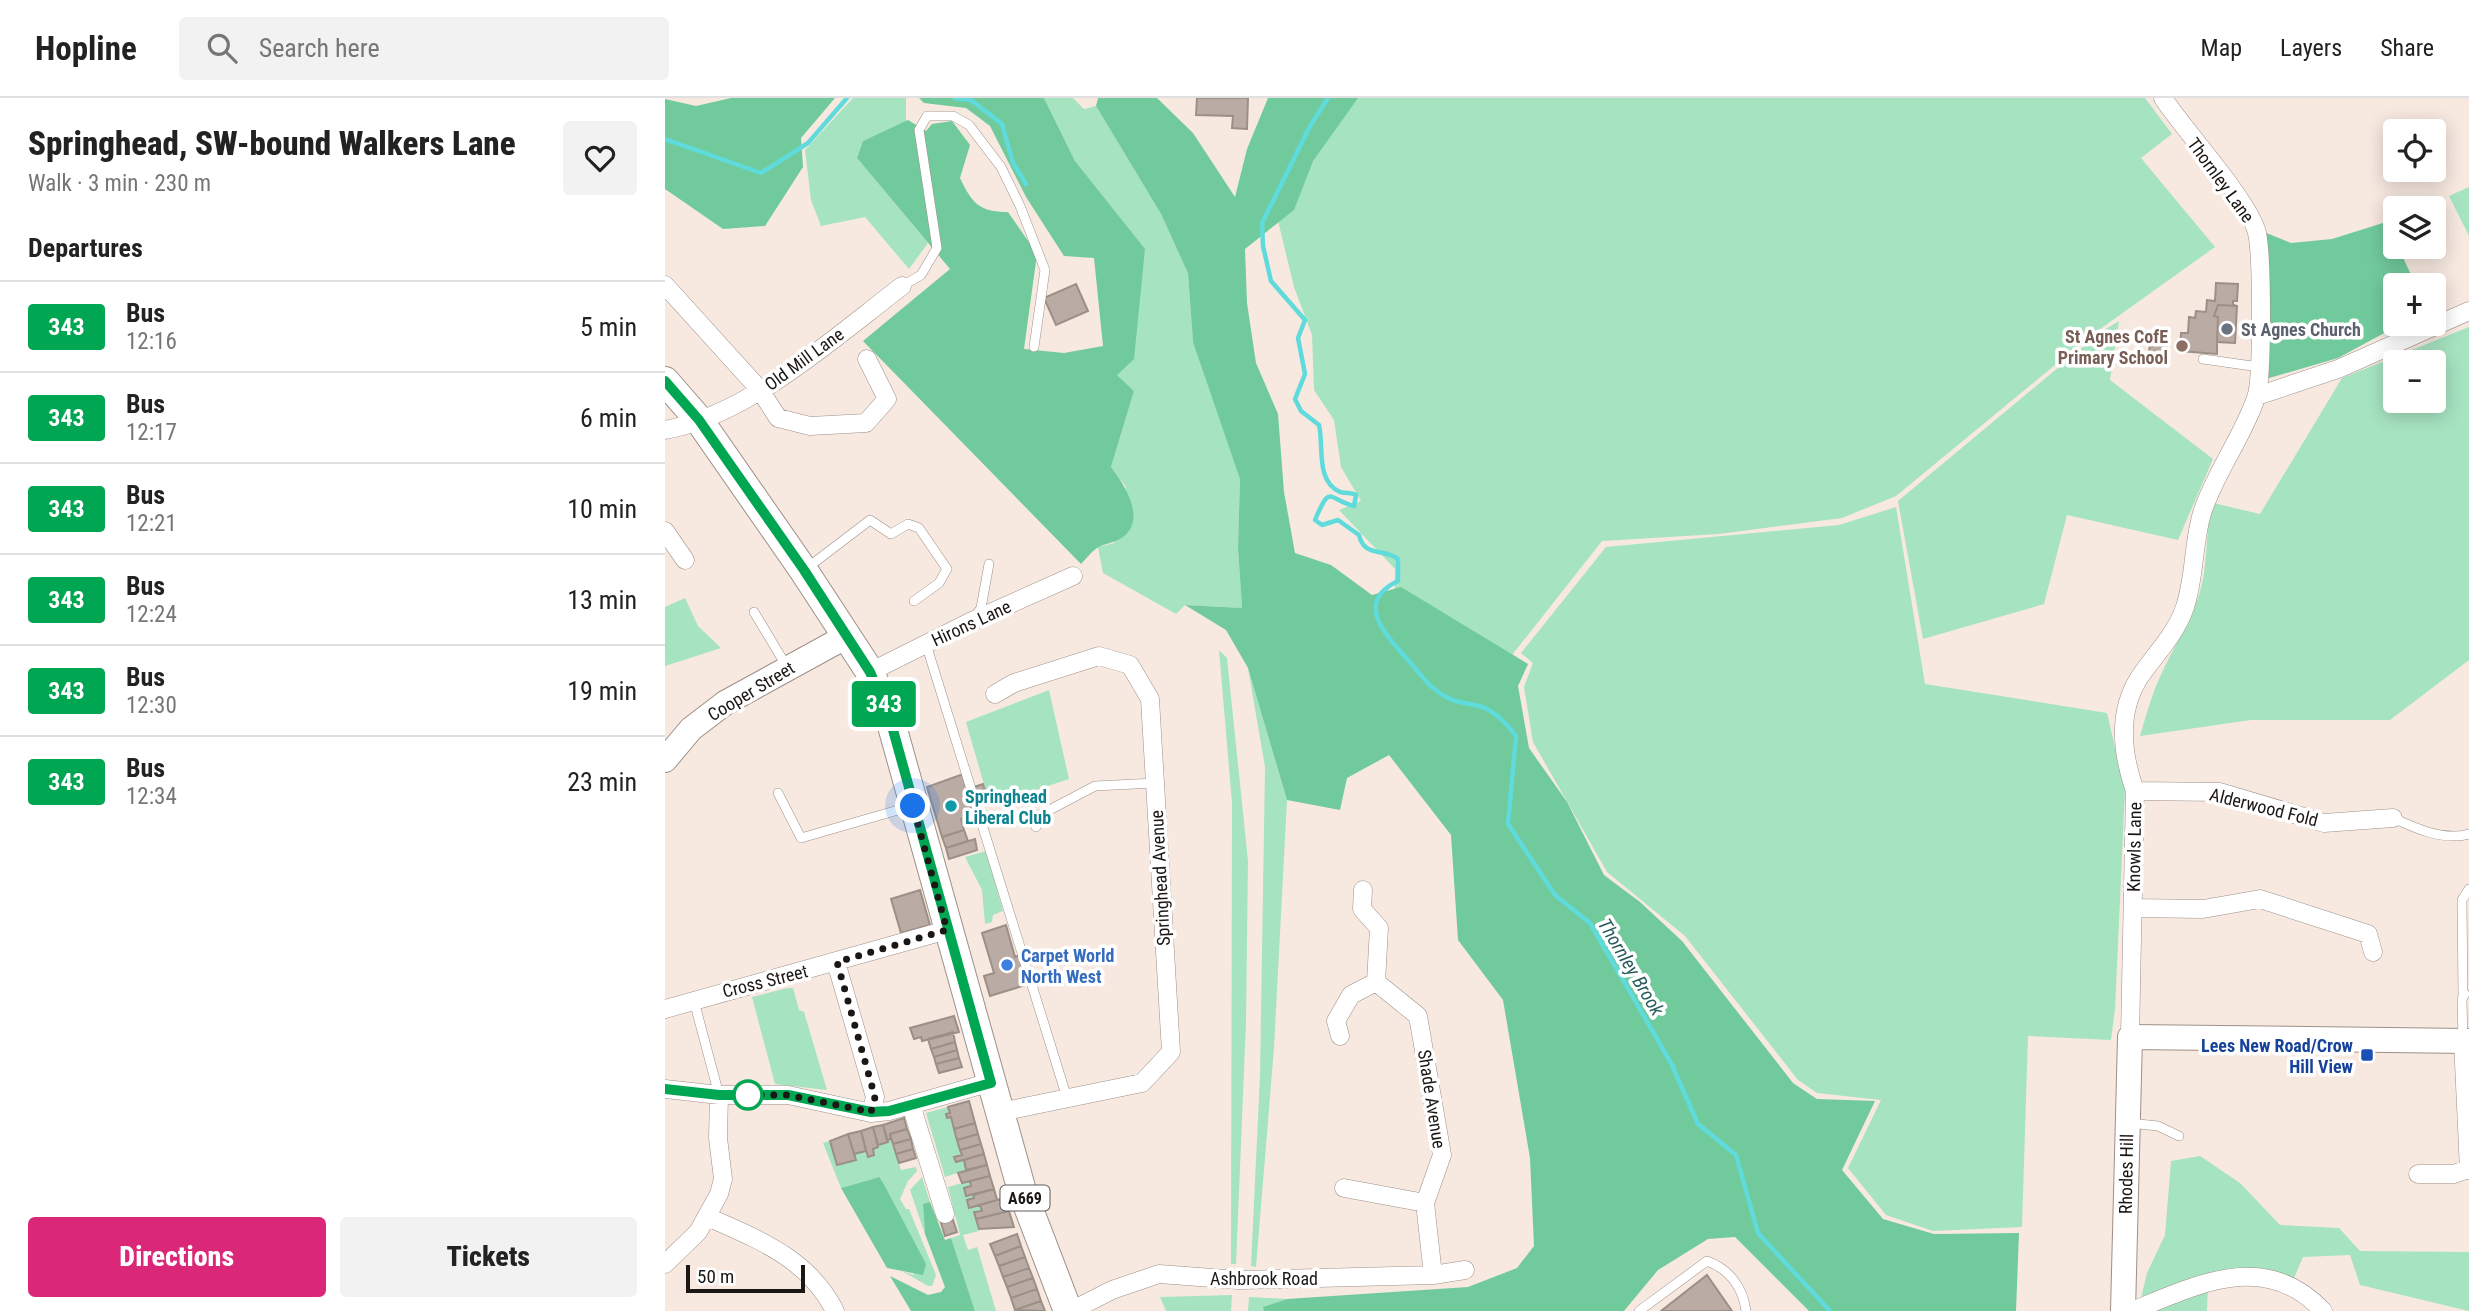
<!DOCTYPE html>
<meta charset="utf-8">
<style>
body{margin:0;font-family:"Roboto Condensed",sans-serif;background:#f2f2f2;color:#222;height:100vh;display:flex;flex-direction:column;font-size:26px;white-space:nowrap}
*{box-sizing:border-box;margin:0}
p{font-size:23px;color:#767676}
.icon{flex:none;width:38px;height:38px;fill:none;stroke:currentColor;stroke-width:2;stroke-linecap:round;stroke-linejoin:round}
.map{position:relative;flex:1;overflow:hidden}
.drawer{display:flex;flex-direction:column;background:#fff;width:665px}
.drawer>*{flex:none}
.badge{padding:0 14px;border-radius:5px;font-size:24px;line-height:46px}
.fabs{position:absolute;left:1718px;top:21px;display:grid;gap:14px}
.fabs a{display:grid;place-items:center;width:63px;height:63px;border-radius:7px;background:#fff;box-shadow:0 4px 18px #0003;font-size:35px}
.scale{position:absolute;left:21px;bottom:18px;width:119px;box-sizing:border-box;padding-left:7px;border:4px solid #1b1714;border-top:0;font-size:19px;line-height:24px;white-space:nowrap;color:#1b1714;-webkit-text-stroke:5px #fff;paint-order:stroke}
.you{position:absolute;width:35px;height:35px;margin:-18px;border:5px solid #fff;border-radius:50%;background:#1a73e8;box-shadow:0 0 0 10px #1a73e833}
.map>.badge{position:absolute;translate:-50% -50%;box-shadow:0 0 0 4px #fff}
h2{padding:0 28px;font-size:26px;line-height:63px}
.round{display:grid;place-items:center;flex:none;width:74px;height:74px;border-radius:7px;background:#f2f2f2}
.headline{display:flex;align-items:center;justify-content:space-between;height:119px;padding:0 28px}
h1{font-size:33px;font-weight:800;line-height:52px}
.primary-button{display:flex;gap:14px;margin-top:auto;padding:14px 28px}
.primary-button a{flex:1;height:80px;border-radius:7px;background:#db2777;color:#fff;font-size:28px;font-weight:800;line-height:80px;text-align:center}
.primary-button a+a{background:#f2f2f2;color:#222}
ul{padding:0;list-style:none}
li{display:flex;align-items:center;gap:21px;height:91px;padding:0 28px;border-top:2px solid #e0e0e0}
li div{flex:1}
li b{display:block;font-size:26px}
li em{font-style:normal}
li .badge{min-width:77px;font-weight:700;text-align:center}
header{display:flex;align-items:center;gap:42px;box-sizing:border-box;height:98px;padding:0 35px;background:#fff;border-bottom:2px solid #e0e0e0}
header strong{font-size:33px}
nav{display:flex;gap:38px;margin-inline-start:auto;font-size:24px}
.search{width:490px;height:63px;background:#f2f2f2;display:flex;align-items:center;gap:18px;box-sizing:border-box;padding:0 24px;border-radius:7px;color:#767676;font-size:26px}
main{display:flex;flex:1;min-height:0}
.map>svg:first-child{display:block}
</style>
<header>
<strong>Hopline</strong>
<div class="search"><svg class="icon" aria-label="search" viewBox="0 0 24 24"><circle cx="10" cy="10" r="6"/><path d="M15 15l6 6"/></svg>Search here</div>
<nav><a>Map</a><a>Layers</a><a>Share</a></nav>
</header>
<main>
<section class="drawer">
<div class="headline"><div><h1>Springhead, SW-bound Walkers Lane</h1><p>Walk · 3 min · 230 m</p></div><a class="round"><svg class="icon" aria-label="heart" viewBox="0 0 24 24"><path d="M12 20l-8-8c-3-5 5-10 8-4 3-6 11-1 8 4z"/></svg></a></div>
<h2>Departures</h2>
<ul>
<li><span class="badge" style="background:#00a651;color:#fff">343</span><div><b>Bus</b><p>12:16</p></div><em>5 min</em></li>
<li><span class="badge" style="background:#00a651;color:#fff">343</span><div><b>Bus</b><p>12:17</p></div><em>6 min</em></li>
<li><span class="badge" style="background:#00a651;color:#fff">343</span><div><b>Bus</b><p>12:21</p></div><em>10 min</em></li>
<li><span class="badge" style="background:#00a651;color:#fff">343</span><div><b>Bus</b><p>12:24</p></div><em>13 min</em></li>
<li><span class="badge" style="background:#00a651;color:#fff">343</span><div><b>Bus</b><p>12:30</p></div><em>19 min</em></li>
<li><span class="badge" style="background:#00a651;color:#fff">343</span><div><b>Bus</b><p>12:34</p></div><em>23 min</em></li>
</ul>
<div class="primary-button"><a>Directions</a><a>Tickets</a></div>
</section>
<div class="map">
<svg width="1804" height="1213" viewBox="0 0 1804 1213">
<rect width="100%" height="100%" fill="#f7e9e0"/>
<!-- green -->
<path fill="#a6e3c1" fill-rule="evenodd" d="M188,0H241V24L198,43L192,60L263,145L244,171L200,119L156,128L146,102L140,52Z
M379,0H408L419,11L431,8L496,116L523,174L528,244L563,321L575,381L573,450L577,510L520,507L511,516L438,475L433,449L449,445L461,389L446,369L469,293L452,277L480,152L410,63Z
M636,0H1480L1507,36L1476,60L1550,149L1424,239L1231,398L1177,420L1054,436L937,443L825,585L729,519L730,471L674,412L696,403L676,369L669,322L649,292L647,237L629,189L599,65Z
M1804,89V138L1784,98Z
M1454,223L1445,282L1548,361L1513,442L1402,417L1379,506L1258,541L1233,403L1436,234Z
M1804,229V562L1725,622H1586L1475,638C1481,618 1486,599 1494,581C1507,552 1523,527 1534,497C1544,467 1539,435 1548,405L1595,416L1677,280ZM1731,264H1769V303H1731Z
M1231,409L1260,586L1442,615L1460,692L1450,911L1446,942L1363,938L1357,1129L1268,1133L1221,1117L1183,1070L1216,1002L1152,995L1133,982L1020,838L942,774L868,644L859,589L868,565L856,555L941,449L1174,427Z
M20,500L33,528L56,550L0,568V509Z
M554,552L562,560L583,763L581,924L571,1166H566L567,705Z
M583,570L622,702L609,950L591,1169L586,1168L595,977L600,669Z
M384,592L404,681L325,707L301,624Z
M321,753L338,813L328,817L327,824L320,826L317,792L300,759Z
M122,890H128L134,912L139,914L162,992L110,986L87,899Z
M283,1009L285,1015L281,1017L282,1020L286,1019L297,1057L289,1059L291,1064L299,1062L301,1072L280,1079L261,1015Z
M226,1041L236,1072L251,1069L252,1073L243,1083L235,1101L241,1111H244L271,1177L267,1188H263L237,1173L249,1177L216,1079L176,1090L158,1045L165,1043L173,1067L190,1062L189,1056L201,1053L203,1058L209,1057L208,1051Z
M1535,1058L1575,1085L1615,1127L1674,1130L1695,1153L1804,1154V1213L1695,1187L1685,1157L1638,1159L1622,1196L1586,1185L1543,1187L1542,1213H1473L1482,1175L1500,1137L1506,1063Z
M257,1079L265,1104L258,1107L260,1136L245,1092Z
M305,1083L306,1088L299,1091L301,1098L308,1097L309,1100L304,1110L315,1107L317,1113L309,1115L314,1133L298,1137L303,1152L312,1149L331,1213H310L286,1140L295,1137L283,1089Z
M567,1197L566,1213H501L495,1199Z
M584,1199L622,1201L599,1209V1213H583Z"/>
<!-- forest -->
<path fill="#71ca9c" d="M66,0H170L136,40L138,69L100,128L58,131L0,91V1L31,8Z
M254,0H379L410,63L480,151L469,261L452,277L469,293L446,369C459,386 482,421 458,439C450,445 440,445 432,450C426,454 421,461 416,466L198,243L285,171L192,60L198,43L243,22L261,33L267,26L287,23L305,47L295,80C307,105 314,114 343,114L372,156L359,251L399,255L438,248L429,160L399,158L361,99L325,28L301,10L259,5Z
M433,0H492L528,35L570,99L582,51L603,0H693L648,63L629,112L580,151L582,205L591,265L613,316L619,394L630,455L666,467L707,497L736,489L863,566L853,588L864,650L902,704L939,777L975,804L1017,843L1128,985L1152,1001L1210,1003L1177,1072L1218,1121L1269,1136L1354,1135L1351,1213H1144L1070,1139L1043,1141L993,1172L959,1213H599L598,1209L622,1201L803,1189L852,1170L869,1148L865,1060L838,902L793,842L786,737L724,657L682,680L675,712L622,702L583,570L561,532L520,507L577,510L573,450L575,381L528,244L523,175L496,116L431,8Z
M1721,124L1751,187H1731V226H1736L1673,260L1601,281L1599,134L1626,145L1667,141Z
M215,1079L261,1166L258,1177L222,1170L176,1090Z
M265,1104L280,1142L286,1140L310,1213H246L225,1178L263,1197L276,1194L280,1189L260,1136L258,1106Z"/>
<g fill="none" stroke-linecap="round" stroke-linejoin="round">
<!-- stream -->
<path stroke="#5fdbdc" stroke-width="4.5" d="M290,0L306,2L337,26L348,65L361,86
M663,0L645,28L597,125L598,148L606,183L640,222L633,240L640,276L630,301L636,313L654,327C659,347 650,383 675,394C682,396 686,394 691,397L689,408C663,402 666,384 650,422L657,427L673,422L694,437C699,460 720,450 733,461V483C687,505 723,539 744,563C756,577 766,592 783,600C792,605 804,605 814,608C829,612 842,626 851,638L843,726L890,797L925,825L1006,965L1033,1026L1071,1057L1093,1135L1165,1213
M0,41L96,75L143,45L182,0"/>
</g>
<!-- building -->
<path fill="#baaca4" stroke="#9c8f87" stroke-width="2" d="M532,0H583L582,31L567,30L568,18L531,17Z
M1551,185L1573,186L1572,203H1568V207L1572,208L1570,245L1552,244V256L1515,253L1516,235H1523L1524,219L1530,220L1531,213L1541,214L1542,202L1550,203Z
M411,186L423,213L391,227L379,200Z
M1553,207L1572,208L1570,245L1552,244L1553,219L1549,218Z
M1486,233L1503,235L1501,257L1484,256Z
M298,676L307,717L296,721L299,732L277,739L262,689Z
M318,686L323,702L314,705L309,689Z
M299,732L303,743L281,750L277,739Z
M310,741L312,752L284,761L281,750Z
M255,792L265,827L236,835L226,801Z
M341,827L350,859L355,857L364,886L325,898L319,878L329,875L317,835Z
M289,918L294,934L257,943L256,939L249,941L245,930Z
M288,934L290,944L266,951L263,941Z
M290,944L292,952L269,959L266,951Z
M292,952L294,960L271,966L269,959Z
M294,960L297,969L274,975L271,966Z
M304,1003L310,1025L289,1031L286,1019L282,1020L281,1016L285,1015L283,1009Z
M239,1020L242,1031L225,1036L226,1041L222,1042L218,1027Z
M310,1025L313,1036L292,1042L289,1031Z
M218,1027L223,1044L213,1047L208,1029Z
M208,1029L213,1049L208,1051L209,1057L203,1059L196,1033Z
M242,1031L246,1041L228,1046L225,1036Z
M196,1033L201,1053L189,1056L183,1036Z
M183,1036L191,1062L172,1067L165,1043Z
M313,1036L316,1046L295,1052L292,1042Z
M246,1041L248,1051L231,1056L228,1046Z
M316,1046L319,1056L291,1064L289,1059L297,1057L295,1052Z
M248,1051L251,1060L234,1065L231,1056Z
M319,1056L322,1067L301,1072L299,1062Z
M322,1067L325,1078L297,1085L293,1075Z
M325,1078L329,1091L301,1098L299,1090L306,1088L305,1083Z
M329,1091L332,1102L304,1110L302,1102L309,1100L308,1097Z
M339,1100L344,1113L311,1121L309,1114L317,1113L315,1107Z
M344,1113L349,1129L314,1131L311,1121Z
M288,1122L292,1134L280,1138L276,1125Z
M352,1136L356,1148L330,1158L325,1146Z
M356,1148L360,1159L334,1168L330,1158Z
M360,1159L364,1170L338,1179L334,1168Z
M364,1170L368,1180L342,1189L338,1179Z
M1042,1177L1067,1213H996Z
M368,1180L372,1191L346,1200L342,1189Z
M372,1191L376,1203L350,1212L346,1200Z
M376,1203L380,1213L350,1212Z"/>
<g fill="none" stroke-linecap="round" stroke-linejoin="round">
<!-- lane casing -->
<g stroke="#9d9088" stroke-width="10">
<path id="lane" d="M237,188L256,177L272,150L254,32L262,18H288L304,27L336,69L355,108L380,172L369,249
M1538,261L1594,269
M142,470L205,422L226,436L243,426L254,430L282,471L274,485L249,503
M89,514L122,569
M311,517L316,510L324,466
M261,546L402,1000
M113,695L136,740L247,708
M1728,720C1752,731 1778,743 1804,736
M371,729L373,718L430,688L490,685
M1798,898L1797,802L1804,791
M29,903L54,997
M1798,941L1797,901L1800,896
M1464,1025L1493,1028L1514,1038
M974,1213L1042,1163C1064,1171 1078,1189 1081,1213"/>
</g>
<!-- street casing -->
<g stroke="#9d9088" stroke-width="19">
<path id="street" d="M0,187L95,292L113,320L145,328L201,325L222,301L202,261
M1592,298L1673,271L1804,213
M0,332C84,317 170,239 237,188
M0,433L20,462
M205,574L305,524L408,478
M330,596L349,585L434,558L465,567L485,601L506,954L477,985L335,1014
M1470,693L1555,694L1659,725L1728,720
M698,792L697,811L714,830L711,884
M1468,810L1538,811L1595,801L1703,836L1708,854
M171,864L210,999L206,1015
M711,884L753,918L777,1057L760,1105L768,1177
M0,911L282,832
M675,938L671,923L686,897L711,884
M1465,939L1470,693C1457,656 1452,615 1474,580C1490,556 1510,538 1520,509C1530,478 1528,446 1537,415C1550,375 1577,340 1591,300C1598,281 1597,156 1592,135C1585,104 1519,32 1498,0
M1798,943L1804,1072
M0,991L54,997H123L206,1015L224,1013L326,984
M246,1007L280,1116
M1753,1076H1789L1803,1071
M679,1090L760,1105
M43,1119C94,1142 143,1160 170,1213
M0,1166L33,1134L54,1096L58,1081L53,1040L54,997
M406,1213L447,1192L494,1176L574,1182L768,1177L800,1172
M1467,1213C1532,1187 1600,1151 1658,1213"/>
</g>
<!-- secondary casing -->
<g stroke="#9d9088" stroke-width="26">
<path id="secondary" d="M0,662L26,631L60,605L182,538
M1458,1213L1465,939L1804,943"/>
</g>
<!-- primary casing -->
<g stroke="#9d9088" stroke-width="30">
<path id="primary" d="M0,283L34,322L139,473L205,574L225,621L357,1093L403,1213"/>
</g>
<!-- lane -->
<use href="#lane" stroke="#fff" stroke-width="9"/>
<!-- street -->
<use href="#street" stroke="#fff" stroke-width="18"/>
<!-- secondary -->
<use href="#secondary" stroke="#fff" stroke-width="24"/>
<!-- primary -->
<use href="#primary" stroke="#fff" stroke-width="28"/>
</g>
<g fill="none" stroke-linecap="round" stroke-linejoin="round">
<!-- line casing -->
<g stroke="#fff" stroke-width="16">
<path id="line" d="M0,283L34,322L139,472L205,574L225,621L326,985L224,1013L206,1014L123,997H54L0,991"/>
</g>
<!-- line -->
<use href="#line" stroke="#00a651" stroke-width="10"/>
<!-- walk -->
<path stroke="#1b1714" stroke-width="7" stroke-dasharray="0 12.6" d="M83,997H77H123L206,1014L210,999L172,864L282,832L248,708"/>
</g>
<!-- markers -->
<circle fill="#6b7280" stroke="#fff" stroke-width="2.5" cx="1562" cy="231" r="7"/>
<circle fill="#8d6e63" stroke="#fff" stroke-width="2.5" cx="1517" cy="248" r="7"/>
<circle fill="#0f9aa8" stroke="#fff" stroke-width="2.5" cx="286" cy="708" r="7"/>
<circle fill="#3f7fe0" stroke="#fff" stroke-width="2.5" cx="342" cy="867" r="7"/>
<rect fill="#1a4fb4" stroke="#fff" stroke-width="2.5" x="1695" y="950" width="14" height="14" rx="3.5"/>
<circle fill="#fff" stroke="#00a651" stroke-width="3.5" cx="83" cy="997" r="14"/>
<g text-anchor="middle" dominant-baseline="central" stroke-width="7" stroke-linejoin="round" paint-order="stroke">
<!-- shield labels -->
<rect fill="#fff" stroke="#5f5d5a" stroke-width="2" x="335.5" y="1087.5" width="49" height="25" rx="5"/>
<g font-size="16" font-weight="bold" fill="#1b1714">
<text x="360" y="1100">A669</text>
</g>
<!-- street labels -->
<g font-size="18" fill="#1b1714" stroke="#fff">
<text transform="translate(1556 82) rotate(54)">Thornley Lane</text>
<text transform="translate(139 261) rotate(-36)">Old Mill Lane</text>
<text transform="translate(306 525) rotate(-25)">Hirons Lane</text>
<text transform="translate(86 593) rotate(-31)">Cooper Street</text>
<text transform="translate(1599 709) rotate(14)">Alderwood Fold</text>
<text transform="translate(1469 749) rotate(-89)">Knowls Lane</text>
<text transform="translate(495 780) rotate(-93)">Springhead Avenue</text>
<text transform="translate(100 883) rotate(-14)">Cross Street</text>
<text transform="translate(767 1001) rotate(81)">Shade Avenue</text>
<text transform="translate(1461 1076) rotate(-89)">Rhodes Hill</text>
<text x="599" y="1180">Ashbrook Road</text>
</g>
<!-- worship labels -->
<g font-size="18" font-weight="bold" fill="#5b616d" stroke="#fff" text-anchor="start">
<text x="1576" y="231">St Agnes Church</text>
</g>
<!-- education labels -->
<g font-size="18" font-weight="bold" fill="#785e54" stroke="#fff" text-anchor="end">
<text x="1503" y="238">St Agnes CofE<tspan x="1503" dy="21">Primary School</tspan></text>
</g>
<!-- culture labels -->
<g font-size="18" font-weight="bold" fill="#0d838f" stroke="#fff" text-anchor="start">
<text x="300" y="698">Springhead<tspan x="300" dy="21">Liberal Club</tspan></text>
</g>
<!-- shop labels -->
<g font-size="18" font-weight="bold" fill="#366cbe" stroke="#fff" text-anchor="start">
<text x="356" y="857">Carpet World<tspan x="356" dy="21">North West</tspan></text>
</g>
<!-- transit labels -->
<g font-size="18" font-weight="bold" fill="#164399" stroke="#fff" text-anchor="end">
<text x="1688" y="947">Lees New Road/Crow<tspan x="1688" dy="21">Hill View</tspan></text>
</g>
<!-- water labels -->
<g font-size="19" font-style="italic" fill="#265b5b" stroke="#fff">
<text transform="translate(966 869) rotate(59)">Thornley Brook</text>
</g>
</g>
</svg>
<div class="fabs">
<a><svg class="icon" aria-label="locate" viewBox="0 0 24 24"><circle cx="12" cy="12" r="6"/><path d="M12 2v4M12 18v4M2 12h4M18 12h4"/></svg></a>
<a><svg class="icon" aria-label="layers" viewBox="0 0 24 24"><path d="M12 4l9 5-9 5-9-5zM3 14l9 5 9-5"/></svg></a>
<a>+</a>
<a>−</a>
</div>
<div class="scale">50 m</div>
<div class="you" style="left:248px;top:708px"></div>
<b class="badge" style="left:219px;top:606px;background:#00a651;color:#fff">343</b>
</div>
</main>
